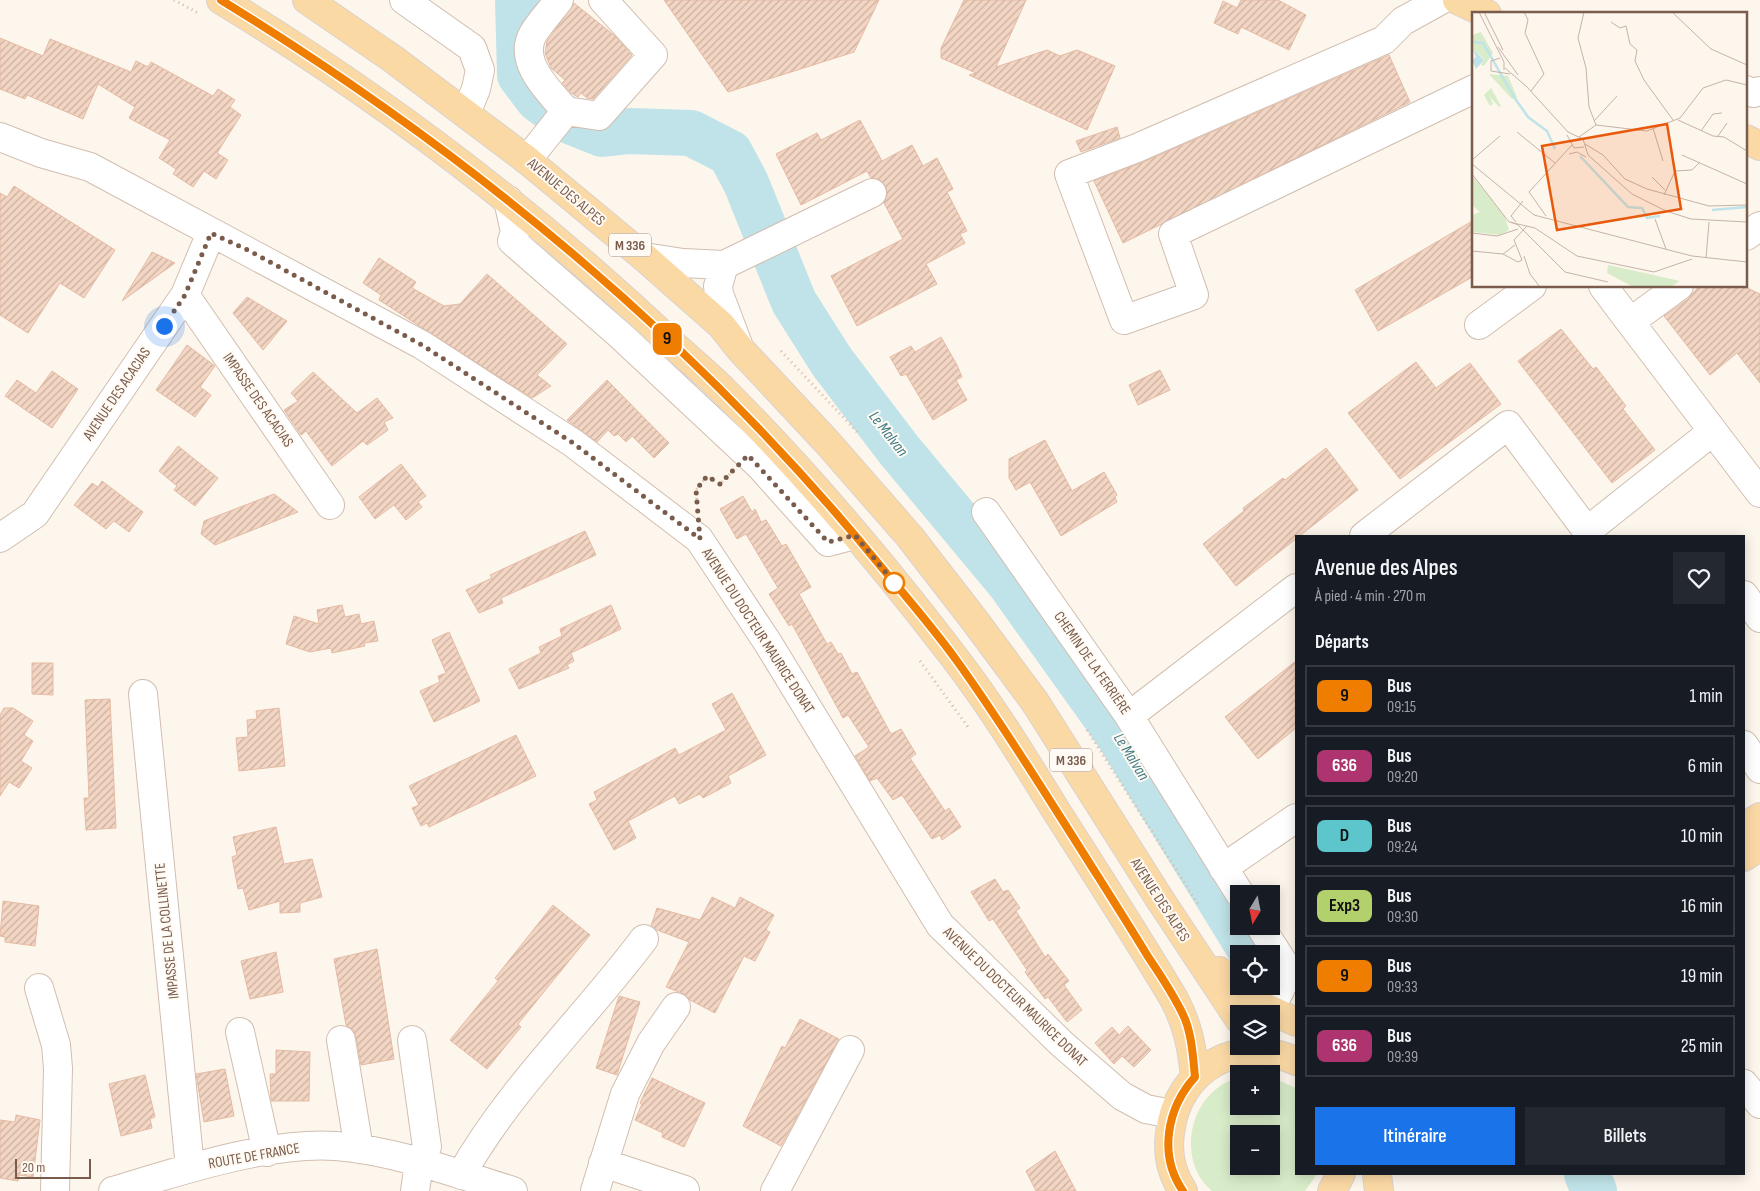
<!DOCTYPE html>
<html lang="fr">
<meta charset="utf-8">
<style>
body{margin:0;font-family:"Sofia Sans Condensed",sans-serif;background:#242831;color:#f1f3f6;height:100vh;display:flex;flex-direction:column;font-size:19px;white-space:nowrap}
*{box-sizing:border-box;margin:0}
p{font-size:16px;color:#9ea1a6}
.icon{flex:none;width:28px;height:28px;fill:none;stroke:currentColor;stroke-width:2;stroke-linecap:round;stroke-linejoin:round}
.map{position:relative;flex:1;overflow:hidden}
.details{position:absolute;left:1295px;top:535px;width:450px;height:640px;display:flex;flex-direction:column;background:#171b24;border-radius:0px;box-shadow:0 2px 12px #0003}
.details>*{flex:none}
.badge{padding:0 10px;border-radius:8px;font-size:18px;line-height:32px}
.needle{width:32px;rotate:190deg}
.fabs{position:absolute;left:1230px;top:885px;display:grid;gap:10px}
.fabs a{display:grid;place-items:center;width:50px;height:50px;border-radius:0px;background:#171b24;box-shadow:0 2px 12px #0003;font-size:25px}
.scale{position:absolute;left:15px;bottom:12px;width:76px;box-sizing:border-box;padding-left:5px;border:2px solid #7a5c4d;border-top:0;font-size:14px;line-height:18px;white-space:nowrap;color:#7a5c4d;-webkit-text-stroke:4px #fffaf3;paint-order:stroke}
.you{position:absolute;width:25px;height:25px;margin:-12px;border:4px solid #fff;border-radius:50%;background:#1a73e8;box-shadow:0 0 0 8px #1a73e833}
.map>.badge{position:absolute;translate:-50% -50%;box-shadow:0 0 0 2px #fff}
h2{padding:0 20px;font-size:19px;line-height:45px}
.round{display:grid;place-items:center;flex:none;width:52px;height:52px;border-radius:0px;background:#242831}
.summary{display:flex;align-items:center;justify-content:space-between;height:85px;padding:0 20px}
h1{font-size:24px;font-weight:600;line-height:38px}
.cta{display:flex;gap:10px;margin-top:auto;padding:10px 20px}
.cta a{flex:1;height:58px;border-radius:0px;background:#1a73e8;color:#fff;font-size:20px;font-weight:600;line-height:58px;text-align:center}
.cta a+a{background:#242831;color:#f1f3f6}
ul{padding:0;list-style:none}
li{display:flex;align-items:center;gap:15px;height:62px;margin:0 10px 8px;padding:0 10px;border:2px solid #363941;border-radius:0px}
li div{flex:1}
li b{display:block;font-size:19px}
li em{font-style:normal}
li .badge{min-width:55px;font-weight:700;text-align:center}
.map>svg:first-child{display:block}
</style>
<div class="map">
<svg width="1760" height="1191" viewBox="0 0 1760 1191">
<defs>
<pattern id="building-hatch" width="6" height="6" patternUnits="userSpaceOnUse" patternTransform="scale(1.25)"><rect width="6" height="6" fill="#f3d5c3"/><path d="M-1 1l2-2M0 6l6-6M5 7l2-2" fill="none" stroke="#cab0a1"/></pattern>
</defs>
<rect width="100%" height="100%" fill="#fdf6ec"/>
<!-- garden -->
<path fill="#d8ecc9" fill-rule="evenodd" d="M1271,1077L1296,1088V1174H1317L1305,1191H1212C1174,1160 1190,1089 1239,1078V1106H1271ZM1239,1134H1271V1166H1239Z"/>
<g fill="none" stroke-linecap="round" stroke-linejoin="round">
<!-- river -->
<path stroke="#bfe3e8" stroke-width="46" d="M518,0L520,75L538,99L567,120L602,134L630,131L691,133L730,153L746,183L794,302L832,362L899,450L1009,582L1119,736L1253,954
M1587,1174L1594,1191"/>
</g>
<!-- building -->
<path fill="url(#building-hatch)" stroke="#e6bba3" d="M664,0H879L854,52L728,92Z
M964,0H1026L996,67L1047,50L1060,56L1077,50L1115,66L1087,130L969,75L976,73L941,58V48Z
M1241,0H1278L1306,15L1289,50L1241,27L1238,34L1214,23L1223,1L1237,8Z
M574,3L615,36L632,55L593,99L587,98L581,93L578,97L571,93L562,83L565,80L551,68L545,53L547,41Z
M0,38L43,56L50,39L131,72L136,61L148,67L151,62L213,96L218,89L235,100L230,107L241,115L217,153L228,160L216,179L204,171L193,187L173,174L176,169L159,158L170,140L129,118L135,107L98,84L83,119L27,95L25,99L0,89Z
M1389,55L1410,102L1123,243L1094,181L1143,162Z
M860,120L882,161L912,145L923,166L937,158L953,189L947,192L967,231L960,234L965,243L926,264L937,284L857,326L831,276L903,239L884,203L887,195L886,187L880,180L871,178L867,171L801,205L776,154L817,133L821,140Z
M1117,127L1120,138L1081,152L1076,141Z
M14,186L115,250L84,298L60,283L28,333L0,315V193L7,197Z
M1474,220V276L1378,331L1355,290Z
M152,252L175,263L122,301Z
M379,258L416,282L412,288L444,306L460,304L487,274L567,344L537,375L551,386L532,398L379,300L381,295L363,283Z
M1699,286H1743L1760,294V383L1737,353L1710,375L1664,316L1688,299Z
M247,297L287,321L263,350L233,313Z
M1561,329L1593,369L1596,367L1626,406L1623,409L1655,450L1612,483L1518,361Z
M941,337L957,365L962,377L956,380L967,400L933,420L906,374L901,376L890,357L911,346L915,352Z
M187,345L215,366L200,387L211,395L195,417L156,390Z
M1416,362L1436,388L1470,363L1501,404L1400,479L1348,413Z
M1160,370L1170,390L1138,405L1129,385Z
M52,371L78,389L52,428L5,396L17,380L36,393Z
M313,372L357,413L377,398L393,418L384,422L388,430L367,445L363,441L332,466L306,431L301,435L284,410L298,401L291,393Z
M607,380L669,443L654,458L632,436L626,442L618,434L614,436L608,430L597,442L567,420Z
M1045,440L1072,491L1104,472L1117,495L1115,497L1117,502L1061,536L1030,482L1016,490L1009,478V459Z
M178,446L218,478L195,506L174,490L177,486L159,471Z
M1326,448L1358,490L1236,586L1203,544L1244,511L1243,508L1283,478L1285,480Z
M401,464L426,496L418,502L422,507L406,520L394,505L375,519L359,497Z
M102,481L143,512L129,532L114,521L106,529L74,505L92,483L98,487Z
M274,494L298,512L215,545L201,534L204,521Z
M743,496L752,512L755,509L761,522L766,520L782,546L786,544L811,587L799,594L827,644L831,642L838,654L841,653L852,674L857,672L891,734L901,729L916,754L910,758L945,811L949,808L961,827L942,840L940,835L932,839L902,795L893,800L877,778L870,781L855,756L869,747L848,715L843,718L792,624L789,626L769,594L778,588L746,534L737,539L720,509Z
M585,531L596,555L501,598L503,603L479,613L466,590L492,578L490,575Z
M342,605L345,617L359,614L361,624L374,621L378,641L364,643L365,646L332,653L331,648L310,652L286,644L294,616L319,624L317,610Z
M611,605L621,629L571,653L574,661L567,665L569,668L519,689L509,669L541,653L539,647L562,636L560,629Z
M449,632L480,701L434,722L420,691L440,682L438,676L446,673L432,640Z
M1296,661V728L1258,759L1225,717Z
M32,663H53V695L32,694Z
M732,693L766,755L728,776L731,783L703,798L700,794L679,804L675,796L628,821L636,838L614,850L589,804L597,800L594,792L675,748L679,755L726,730L712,704Z
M110,699L116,828L86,830L84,798H89L85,700Z
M4,708H13L33,721L24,735L33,741L21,761L32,768L19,788L9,782L0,796V715Z
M279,708L285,766L239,771L236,738L248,737L247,720L257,719L256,711Z
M516,735L536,776L429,827L427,823L421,826L412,808L419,805L409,786Z
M276,827L284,864L312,859L322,897L300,903V912L280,913V901L249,910L243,888L238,889L232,857L237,855L233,837Z
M995,879L1003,892L1008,890L1020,908L1016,911L1045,957L1048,954L1069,981L1064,985L1082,1010L1067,1022L1048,997L1045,999L1025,972L1027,970L993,919L989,921L971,892Z
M712,897L735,908L740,897L774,915L766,930L770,932L755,961L744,956L715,1013L690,1000L684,994L666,987L689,942L657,930L651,926L657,908L700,920Z
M3,901L39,906L35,946L5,942V937L0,936Z
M553,905L590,935L518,1024L521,1027L487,1069L450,1040L498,981L495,978Z
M377,949L394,1059L361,1065L356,1037L353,1030L346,1025L334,959Z
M276,952L283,992L250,999L241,961Z
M619,996L640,1002L617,1075L596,1068Z
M800,1019L839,1039L781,1146L743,1126L782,1046L785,1048Z
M1128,1026L1151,1050L1134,1067L1122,1056L1114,1064L1095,1043L1112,1027L1119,1035Z
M276,1050L310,1052L309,1101H271L270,1074H276Z
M225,1069L234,1116L204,1122L196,1074Z
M145,1075L155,1117L150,1119L152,1128L121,1136L109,1084Z
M652,1078L705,1103L684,1147L662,1137L663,1133L635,1120L642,1104L640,1103Z
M16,1115L40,1120L33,1177L19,1175L18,1181L0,1178V1120L15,1122Z
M1055,1151L1076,1191H1036L1026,1171Z"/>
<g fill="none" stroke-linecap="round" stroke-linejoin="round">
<!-- minor casing -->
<g stroke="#d1beb0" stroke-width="30">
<path id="minor" d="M404,0L472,48L480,70L476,89L466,113
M559,0C551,11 540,22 533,34C517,62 550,92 566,111L599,116L653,55L603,0
M1441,0L1403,21L1384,40L1137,148L1069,174L1124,320L1194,295L1173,234L1474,89
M1746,90L1753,93L1760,91
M0,137L41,153L90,167L422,345L573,443L699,539L768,643L940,925L1062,1044L1122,1096L1146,1109L1172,1114
M527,160L566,111
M508,200L515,232L512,241L620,335L760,466L828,542L855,535
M1746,236L1760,226
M644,257L683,263L724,265L872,193
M724,265L718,286L719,294L739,347
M1603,286L1630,322
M1679,286L1630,322L1760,493
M185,295L330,505
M1479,325L1532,286
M986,512L1129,716L1240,894
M1364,536L1508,425L1587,531L1713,431
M0,538L35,514L185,295L211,233
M1744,595L1760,618
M143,694L190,1168
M1129,716L1296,588
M1744,745L1760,769
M1223,868L1296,818
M1260,926L1283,962L1296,978
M39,988L56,1045L58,1068L55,1191
M1260,1005C1283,1000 1284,983 1283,962
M240,1032L267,1152
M341,1040L359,1149
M412,1040L427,1147L419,1163L415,1191
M1744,1084L1760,1104
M603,1163L685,1190
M461,1175C510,1088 584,1019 644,939
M113,1191C177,1172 269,1141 336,1146C396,1151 455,1173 513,1191
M595,1191L625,1094L651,1043L676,1007
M775,1191L850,1050"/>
</g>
<!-- major casing -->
<g stroke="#dad1cd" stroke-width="30">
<path id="major" d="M221,0C381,97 531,211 667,339C686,357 706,373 724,391C807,474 883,564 954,657C991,705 1023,757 1055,809C1095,872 1136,935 1174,999C1188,1025 1192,1048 1195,1077
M307,0L393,59L527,160L644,257L721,325L740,349L827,442L910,537L975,621L1035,702L1159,898L1239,1019
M1457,0L1487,14
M1746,139L1760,146
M1744,827L1760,817
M1744,857L1760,846
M1219,971L1260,1005L1296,1022
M1377,1174L1379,1191
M1183,1191C1171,1173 1167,1154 1170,1133C1177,1069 1237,1035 1296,1061
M1332,1191L1341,1174"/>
</g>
<!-- path -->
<path stroke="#d9b8a5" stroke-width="3" stroke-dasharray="1 4" stroke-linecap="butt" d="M174,0L198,13
M781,351L859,434
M697,504L696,490L707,476L720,484L730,474
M920,661L968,727
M1087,730L1198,904"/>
<!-- minor -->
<use href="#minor" stroke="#fff" stroke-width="28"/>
<!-- major -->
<use href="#major" stroke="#fbd9a5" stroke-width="28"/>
</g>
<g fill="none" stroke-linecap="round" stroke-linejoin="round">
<!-- line casing -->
<g stroke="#fff" stroke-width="11">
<path id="line" d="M221,0C470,153 698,342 883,569C908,599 934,629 957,661C1001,722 1040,785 1080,848C1102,883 1125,919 1147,955C1160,975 1175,996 1185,1019C1192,1037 1193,1057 1195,1077C1167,1108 1158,1155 1183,1191"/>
</g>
<!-- line -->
<use href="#line" stroke="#ee7d00" stroke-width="8"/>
<!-- walk -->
<path stroke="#7a5c4d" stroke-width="5" stroke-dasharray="0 9" d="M164,326L185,295L211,233L248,250L422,345L573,443L700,539L696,490L707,476L720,484L748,455L828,542L855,535L897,586L894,583"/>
</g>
<!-- markers -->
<circle fill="#fff" stroke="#ee7d00" stroke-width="2.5" cx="894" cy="583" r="10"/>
<g text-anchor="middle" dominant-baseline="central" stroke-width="4" stroke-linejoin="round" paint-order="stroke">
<!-- shield labels -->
<g fill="#fffaf3" stroke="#a28b7f" stroke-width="1">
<rect x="609" y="233.5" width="42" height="23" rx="4"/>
<rect x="1050" y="748.5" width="42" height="23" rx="4"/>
</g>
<g font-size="14" font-weight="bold" fill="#7a5c4d">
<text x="630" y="245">M 336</text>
<text x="1071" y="760">M 336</text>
</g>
<!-- street labels -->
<g font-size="15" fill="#7a5c4d" stroke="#fffaf3">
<text transform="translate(566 192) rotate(40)">AVENUE DES ALPES</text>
<text transform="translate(117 394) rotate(-56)">AVENUE DES ACACIAS</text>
<text transform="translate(258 400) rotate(55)">IMPASSE DES ACACIAS</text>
<text transform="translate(758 631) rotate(57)">AVENUE DU DOCTEUR MAURICE DONAT</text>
<text transform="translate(1092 663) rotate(55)">CHEMIN DE LA FERRIÈRE</text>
<text transform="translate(1160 900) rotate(57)">AVENUE DES ALPES</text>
<text transform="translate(167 931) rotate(-96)">IMPASSE DE LA COLLINETTE</text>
<text transform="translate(1015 997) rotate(44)">AVENUE DU DOCTEUR MAURICE DONAT</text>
<text transform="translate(254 1156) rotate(-10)">ROUTE DE FRANCE</text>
</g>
<!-- water labels -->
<g font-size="16" font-style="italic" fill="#437c86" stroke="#fffaf3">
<text transform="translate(888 434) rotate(52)">Le Malvan</text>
<text transform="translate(1131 757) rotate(58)">Le Malvan</text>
</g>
</g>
<!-- overview -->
<g transform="translate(1472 12)">
<rect width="275" height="275" fill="#fdf6ec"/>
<path d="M0,163L33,205L37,218L29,223L0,220V203L8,200L0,193Z" fill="#d8ecc9"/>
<path d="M136,253L150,256L208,269L198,275H161L135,261Z" fill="#d8ecc9"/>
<path d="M9,20L21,41L12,54L9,53L12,47L0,36V23ZM17,62L36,64L45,85L40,87ZM19,76L29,94L27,95L18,85L21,92L18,94L12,83Z" fill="#d8ecc9"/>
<path d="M0,36L12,48L4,57L0,48L4,45Z" fill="#bfe3e8"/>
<path fill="none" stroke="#bfe3e8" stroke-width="2.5" d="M0,30L11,31L42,85L56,105L75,119L83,137M108,144L156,195L170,196L175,206L188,204M240,198L275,195"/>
<path fill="none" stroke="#c5b3a7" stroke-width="1" d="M7,0L32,50V58M12,0L31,38M52,0L56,8L53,21L72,62L59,79M112,0L106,26L114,56L117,95L124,113M200,0L239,37L275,53M139,10L148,16L154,14L158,32L165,38L163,49L172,68L201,108M26,35L46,63M28,46L19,49V59L38,62M33,56L54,74L96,120L111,127L116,143L160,182L194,199L219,207L275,210M206,108L241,124L252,125L275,139M122,109L145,84M124,113L175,119L208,106L231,76L254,68L275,73M181,116L191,149M229,119L241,102L250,101M45,120L83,151M95,123L102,136L112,135M246,124L255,111M107,125L124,113M113,132L131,143L153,167L175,177L237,194L275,193M97,142L105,140L114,145M210,143L275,172M0,148L28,124M0,152L62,203L220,244L275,250M0,162L37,210L63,216L105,244L182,260L220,247M180,165L193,178M192,183L203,159L220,158L228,150M74,204L57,180L100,133M183,207L194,237M39,210L46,213L93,260L136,270M44,210L39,204L51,189M0,221L25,224L46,217M0,239L31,242L43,233M31,242L46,250L50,248L42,228L55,214M52,244L58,262L68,275M234,246L237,210"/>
<path fill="#e8590c" fill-opacity="0.15" stroke="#e8590c" stroke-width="2.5" d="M195,112L209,197L85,218L70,134Z"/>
<rect width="275" height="275" fill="none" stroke="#7a5c4d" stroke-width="2.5"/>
</g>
</svg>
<div class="fabs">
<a><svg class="needle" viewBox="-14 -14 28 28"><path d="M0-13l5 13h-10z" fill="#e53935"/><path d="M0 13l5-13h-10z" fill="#9ea1a6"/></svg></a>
<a><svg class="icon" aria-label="locate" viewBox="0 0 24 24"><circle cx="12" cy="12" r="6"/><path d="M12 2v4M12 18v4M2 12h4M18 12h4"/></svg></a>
<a><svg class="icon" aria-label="layers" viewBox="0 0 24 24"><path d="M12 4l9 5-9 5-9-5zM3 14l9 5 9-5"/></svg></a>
<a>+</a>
<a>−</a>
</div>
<div class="scale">20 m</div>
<div class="you" style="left:164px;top:326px"></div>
<b class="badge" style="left:667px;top:339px;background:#ee7d00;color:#111">9</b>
<section class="details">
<div class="summary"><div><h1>Avenue des Alpes</h1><p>À pied · 4 min · 270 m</p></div><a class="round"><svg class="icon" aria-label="heart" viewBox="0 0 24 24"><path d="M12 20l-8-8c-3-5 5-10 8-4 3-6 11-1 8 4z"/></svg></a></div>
<h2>Départs</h2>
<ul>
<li><span class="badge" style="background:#ee7d00;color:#111">9</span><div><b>Bus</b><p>09:15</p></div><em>1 min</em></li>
<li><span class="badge" style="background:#ae346f;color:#fff">636</span><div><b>Bus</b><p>09:20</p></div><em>6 min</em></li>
<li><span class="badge" style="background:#5dc6cc;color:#111">D</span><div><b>Bus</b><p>09:24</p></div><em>10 min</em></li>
<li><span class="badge" style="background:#b2d06c;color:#111">Exp3</span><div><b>Bus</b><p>09:30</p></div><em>16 min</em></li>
<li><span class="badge" style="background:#ee7d00;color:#111">9</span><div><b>Bus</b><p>09:33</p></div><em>19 min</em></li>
<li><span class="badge" style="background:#ae346f;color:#fff">636</span><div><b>Bus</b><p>09:39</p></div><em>25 min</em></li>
</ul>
<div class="cta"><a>Itinéraire</a><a>Billets</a></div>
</section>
</div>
